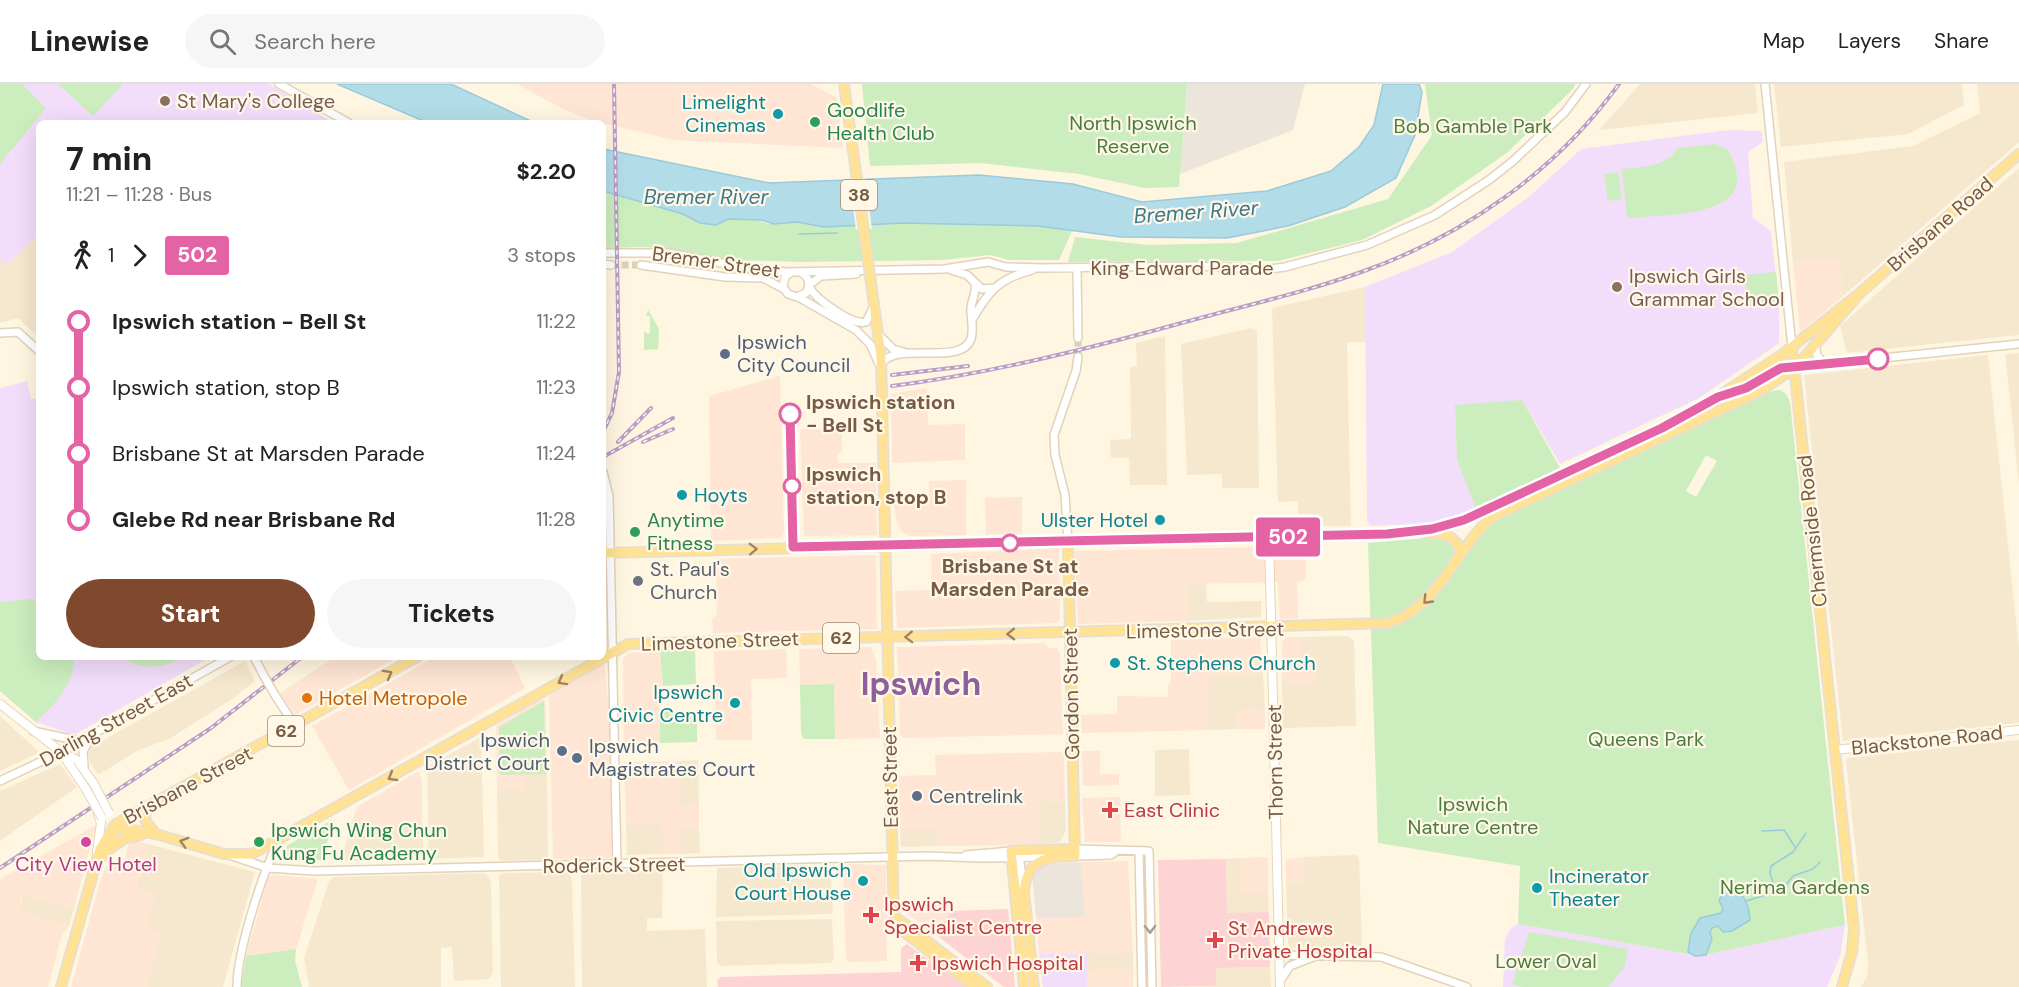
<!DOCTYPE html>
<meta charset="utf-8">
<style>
body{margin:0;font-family:"DM Sans",sans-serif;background:#f6f6f6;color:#222;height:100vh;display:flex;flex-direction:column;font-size:22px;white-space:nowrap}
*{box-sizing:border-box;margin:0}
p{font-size:20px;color:#767676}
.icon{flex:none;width:33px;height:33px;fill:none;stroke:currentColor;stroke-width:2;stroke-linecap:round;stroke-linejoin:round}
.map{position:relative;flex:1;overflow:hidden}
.panel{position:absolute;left:36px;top:36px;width:570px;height:540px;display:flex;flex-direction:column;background:#fff;border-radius:9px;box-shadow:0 6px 24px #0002}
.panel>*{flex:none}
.badge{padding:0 12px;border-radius:4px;font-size:21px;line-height:39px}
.map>.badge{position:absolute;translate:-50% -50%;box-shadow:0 0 0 3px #fff}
.legs{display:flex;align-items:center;gap:9px;height:66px;padding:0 30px;font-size:20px}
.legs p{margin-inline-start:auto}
.summary{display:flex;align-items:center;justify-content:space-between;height:102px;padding:0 30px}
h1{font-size:33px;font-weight:800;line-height:45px}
.button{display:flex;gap:12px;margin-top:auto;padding:12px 30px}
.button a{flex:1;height:69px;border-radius:36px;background:#80482d;color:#fff;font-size:24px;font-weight:800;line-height:69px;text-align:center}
.button a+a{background:#f6f6f6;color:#222}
ul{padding:0 30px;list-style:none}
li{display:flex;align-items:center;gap:21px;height:66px;font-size:22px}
li i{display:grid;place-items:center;width:9px;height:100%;margin:0 8px;background:currentColor}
li i::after{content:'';width:15px;height:15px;margin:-8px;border:4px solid;border-radius:50%;background:#fff}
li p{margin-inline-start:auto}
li:first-child i{background:linear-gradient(#0000 50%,currentColor 0)}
li:last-child i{background:linear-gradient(currentColor 50%,#0000 0)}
header{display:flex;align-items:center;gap:36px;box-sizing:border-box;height:84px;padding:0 30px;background:#fff;border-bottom:2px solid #e0e0e0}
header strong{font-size:28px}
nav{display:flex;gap:33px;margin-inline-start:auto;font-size:21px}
.search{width:420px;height:54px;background:#f6f6f6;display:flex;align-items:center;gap:15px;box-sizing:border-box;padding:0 21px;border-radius:33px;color:#767676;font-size:22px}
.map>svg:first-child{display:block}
</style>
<header>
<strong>Linewise</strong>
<div class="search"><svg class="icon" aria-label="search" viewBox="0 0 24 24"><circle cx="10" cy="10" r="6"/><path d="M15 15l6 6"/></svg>Search here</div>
<nav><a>Map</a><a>Layers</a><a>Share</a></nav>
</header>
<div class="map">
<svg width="2019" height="903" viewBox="0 0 2019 903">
<rect width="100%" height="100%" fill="#fef6e0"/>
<!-- residential -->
<path fill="#f6e8ce" d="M1640,0H1755L1758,29L1599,46Z
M1774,0H1962L1964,21L1908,50L1781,63Z
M1977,0H2019V58L1842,213L1839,174L1793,179L1784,78L1913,62L1980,29Z
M2019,84V251L1847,269L1840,242Z
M39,149V254L18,234L0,239V175L6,182Z
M1365,203L1366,258H1347L1351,442H1298V417L1278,418L1272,224Z
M1251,244L1257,246L1259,404H1222V390L1187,391L1181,260Z
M1165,252L1167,401H1130L1129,374H1111L1110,356L1131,355L1130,283L1137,282L1136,259Z
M2019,269V400L2005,270Z
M1988,271L2019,565V639L1843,657L1804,291Z
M1188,500H1206L1207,518L1261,517V533L1188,537Z
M1348,552L1354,557L1356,642L1283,644L1282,599L1317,598L1301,582V553Z
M245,577L255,597L232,615L171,654L137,667L98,691L90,678L88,670L91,663Z
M1263,590L1265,626L1237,627V645L1209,646L1208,591Z
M0,632L38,667L36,670L0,687Z
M481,653L484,773L429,775L427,683Z
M2019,656V903H1861L1867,893L1868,879L1846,677L1848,674Z
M1189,665L1190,711L1155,712V666Z
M698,676L699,722L680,723L679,677Z
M60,680L77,703L0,757V707Z
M523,690H547L548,776L502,777L498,774L497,706H523Z
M1041,718H1065L1066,746L1060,758L1041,761Z
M663,738V770L627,771L626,739Z
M422,740L424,775L345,777L342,774L351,741Z
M699,744L700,769L681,770V745Z
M937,744L938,762L901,763L900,745Z
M148,760L255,788L223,903H146L160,849L146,845L136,804Z
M1355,771L1359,774L1362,862L1291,864L1288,860L1286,799L1304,798V773Z
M1240,774L1241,810H1268L1269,828L1227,830L1226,775Z
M830,781L833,827L831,830L716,833L717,784Z
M663,785L662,834H647V847L705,845L707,903H582L581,791L588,787Z
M568,788L572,795L575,903H501L499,791L504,789Z
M485,789L490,794L491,802L493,889L489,895L454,897L452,863L441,864V903H309L304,874L329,797L333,793Z
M23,811L74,824L69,842L18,828Z
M832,835L834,875L831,879L720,882L717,879L716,837Z
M1133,868V886L1087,887V869Z
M1270,883L1271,903H1189L1215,902V884Z"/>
<!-- commercial -->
<path fill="#ffe5d3" d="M517,0H811L837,14L843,64L674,56L594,37L563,25Z
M1839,174L1842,213L1800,248L1793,179Z
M780,292L784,447L781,454L714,457L711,454L709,312Z
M927,304L928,341L965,340V376L892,379L891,310Z
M848,344V348L842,349V369H837L838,379H876L877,451L804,452L800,345Z
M966,396V451L910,452L902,448L897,439L893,416L929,415V397Z
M1022,413V450L986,451L985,414Z
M1306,462V492L1304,497L1297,498L1298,534L1280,535L1278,498L1188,500V537L1078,540L1075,467Z
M1059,464L1060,535L1057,539L898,544L897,541L895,507L932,506L931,470Z
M876,471L877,545L713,549L712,536L717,530L716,475Z
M1260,553L1263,590L1209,591V646L1082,649L1081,631L1117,630V612L1168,613V601L1171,597V556Z
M1286,553H1301V581H1317V598L1282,599V559Z
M1045,559L1048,564H1057L1060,570L1063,650L904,654L900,651L897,563Z
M871,563L876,576L880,654L835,655L834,600L800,601L799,565Z
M786,565L787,594L751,595L752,656H716L714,567Z
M660,566L663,602L659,603L660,659L624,661L623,575L629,569Z
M335,573H398L295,631L280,609Z
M435,573H510L525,604L349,706L312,642Z
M605,580L610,640L612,772L609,774L553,775L549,614L551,609Z
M541,615L545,617L547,690H524V706H497L496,642Z
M1265,626V645H1237V627Z
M1082,667H1100V690H1119V701L1083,702Z
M1061,668L1064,671L1065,718H1041V761L938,762L937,745H900L899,692L936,691L935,671Z
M679,677L680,723L699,722V744L681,745V770H663L662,739H626L624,678Z
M419,687L422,699V740L351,741L357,723Z
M1120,713L1121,758H1085L1082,714Z
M96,741L74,824L22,811L18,828L69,842L62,851L48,903H0V795Z
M135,757L148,760L136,803L156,809L146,844L160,849L146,903H71L101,794L109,777L123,781L129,759Z
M1268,773V810H1241L1240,774Z
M1304,773V798L1286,799V776Z
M1128,777L1133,868L1039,870L1036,833L1085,832L1081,778Z
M847,780L886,781L887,877L848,878L846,876L843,784Z
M275,791L318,795L296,865L246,872L268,794Z
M952,827L935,850L905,828Z
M1133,886V903H1087V887Z"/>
<!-- industrial -->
<path fill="#ece5dc" d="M1187,0H1305L1293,46L1180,90Z
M1081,778L1085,833H1036L1032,792L1035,787L1046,780Z"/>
<!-- education -->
<path fill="#f2ddfa" d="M0,0H269L334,39H39V149L6,182L0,175Z
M1728,46L1762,47L1763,58L1748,68L1753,134L1771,147L1779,218V259L1699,314L1560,380L1522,316L1455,324L1457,375L1477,425L1435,439L1370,442L1367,437L1365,203L1452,168L1530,112L1581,65Z
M27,297L31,315H39V573H210L74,651L36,638L0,607V304Z
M1518,840L1700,872L1845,841L1840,872L1827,903H1503L1505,855L1510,845Z
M1087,869V903H1043L1039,870Z"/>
<!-- medical -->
<path fill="#fdd3d3" d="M1226,775L1227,829L1269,828L1270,883L1216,884V902L1161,903L1158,776Z
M1008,825L1015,903H1004L935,850L952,827Z
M907,860L966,903H718L717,896L721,893L901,888V864Z"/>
<!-- green -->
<path fill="#ccedbe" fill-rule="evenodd" d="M0,0H22L46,24L0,80Z
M58,0H123L93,32Z
M862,0H1187L1179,103L1145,104L1079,90L981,79L870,82Z
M1425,0H1575L1573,5L1508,68L1431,122L1362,156L1278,177L1068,178L1075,153L1148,161L1237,159L1388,115L1432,51Z
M1715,60L1727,65C1733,74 1737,84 1737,96C1736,134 1655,131 1627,134L1622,85C1642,83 1667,83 1678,64Z
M1618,88L1622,115L1608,117L1604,90Z
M603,107L683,130L699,139L728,135H753L769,140L797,138L824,143L903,139L1038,142L1072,147L1059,176H1010L990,171L943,176L801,178L733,176L647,163L603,164Z
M1776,188L1779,218L1748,222L1745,191Z
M648,226L659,245L658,265L644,266V247L648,250L650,248V232H646Z
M1780,306L1786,310L1790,318L1845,841L1700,872L1518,840L1520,782L1378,759L1368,459L1437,453L1453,459L1479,453L1484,447L1457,375L1455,321L1522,316L1569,400L1772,307ZM1706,371L1717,377L1696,413L1686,407Z
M32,515L39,516V573H74C74,601 56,619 36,638L0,607V518Z
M660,566H695L696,600L663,602Z
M123,573H184C166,583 140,588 123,573Z
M834,600L835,655H804L801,650L800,601Z
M544,617L546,690L500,691L499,643Z
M660,628H697V658L660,659Z
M332,736L334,738L321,776H276L288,761Z
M1529,848L1628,865L1624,884L1608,903H1522L1512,900Z
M296,865L295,877L302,903H241L246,872Z"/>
<!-- water -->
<path fill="#b3dce9" stroke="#99cbdc" stroke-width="1.5" d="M337,0H451L535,39H428Z
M1383,0H1419L1422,8L1415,51L1396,94L1345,123L1288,142L1227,154L1121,153L1038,142L903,139L824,143L797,138L773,140L762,136L728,135L716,141L700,139L683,130L603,107V65L769,99L979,91L1073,100L1142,118L1267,107L1331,87L1359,63L1374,41Z
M1731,806C1746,809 1749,823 1750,836L1732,847L1723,848L1718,842L1712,844L1710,849L1712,855L1706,871L1695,872L1688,868L1691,849L1700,834L1721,829L1723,825L1719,816L1725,807Z"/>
<!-- pier -->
<path fill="#fef6e0" d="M865,92L872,145L856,146L849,93Z"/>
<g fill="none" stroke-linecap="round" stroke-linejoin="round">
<!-- stream -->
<path stroke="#99cbdc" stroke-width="1.5" d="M799,150L837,149
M1762,747L1784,746L1795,763
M1767,811L1773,798L1770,790L1771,782L1793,768L1806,749
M1746,817L1782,806L1793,792L1813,785L1820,778"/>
<!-- tertiary-tunnel -->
<path stroke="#dcd0b9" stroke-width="7" stroke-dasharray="7 3.5" stroke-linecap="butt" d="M611,181H641
M1078,273V254"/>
<!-- tertiary casing -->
<g stroke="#e3d2bb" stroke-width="10">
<path id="tertiary" d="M279,0L349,39
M1765,0L1792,263
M603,169H669L742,183L786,188L945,185L988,178L1006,183L1041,184L1197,182L1270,185L1285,183L1367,161L1435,131L1489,96L1513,77L1565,28L1586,0
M603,180L611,181
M641,181L725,193L763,194L784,205
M1077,184L1078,254
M951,186L967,191L982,205L994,204
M791,188L785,193L783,203L788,210L797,213L806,209C811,200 809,192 800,188
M809,201L821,192L856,190
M809,203C816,215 852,242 866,238L874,222
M798,213L856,246L870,260L880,282
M972,236C988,207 1000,194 1032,186
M0,249L18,248L39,267
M879,251L893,265L907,269
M1815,260L1817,271L1825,281
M881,280C897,256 961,283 971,255C974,246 971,236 971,227C970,217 977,211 975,200
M1795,283L2019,260
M603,388L609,412L617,780
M1068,458L1065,411L1055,371L1054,351L1076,287L1078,273
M254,573L264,592
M275,611L295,642
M33,647L80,657
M84,682L83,667L91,653
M0,697L61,668L230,573
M1075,765L1149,767L1152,903
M1139,767L1142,903
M1019,769L1023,803
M229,771L268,784L315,787L928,772L979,774L1046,773
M966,771L1011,767
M1075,772L1111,771L1115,768
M1279,871L1381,873L1467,903
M1280,897L1290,882L1313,873
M237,903C237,867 262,791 278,758"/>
</g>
<!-- secondary casing -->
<g stroke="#e9d4b9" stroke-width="10">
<path id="secondary" d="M1269,453L1280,903
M0,620L61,668L77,676L94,700
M1835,666L2019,646
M61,668L86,705
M97,768L101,739L98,730"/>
</g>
<!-- primary casing -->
<g stroke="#e4deda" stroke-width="12">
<path id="primary" d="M874,221L881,273L894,840L975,903
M1792,263L1854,845L1852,868L1842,903
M1729,310C1751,304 1771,281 1795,284
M1623,363L1702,323L1783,270L1860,209L2019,70
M1428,450C1443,448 1457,452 1460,468
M603,469L1402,449L1455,440L1566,389
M153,721L146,728L145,736L154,748
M113,743L156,750L224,770H252L628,560L1388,539C1440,523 1454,466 1492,433L1760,307L1795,284L1860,209
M108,766L124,755L141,751
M102,773L116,743
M894,832L987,903
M61,903L100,765L116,740L417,573
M1024,903L1011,767L1075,765
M1034,903L1024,808C1027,774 1046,773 1075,772L1068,458"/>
</g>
<!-- tertiary -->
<use href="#tertiary" stroke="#fff" stroke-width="7"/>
<!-- secondary -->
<use href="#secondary" stroke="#fff" stroke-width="8"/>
<!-- primary -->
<use href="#primary" stroke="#ffe296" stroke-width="9"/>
<!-- rail casing -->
<g stroke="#b99ec8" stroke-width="4">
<path id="rail" d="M892,291L968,282
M892,302C993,289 1091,264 1189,237C1247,221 1307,208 1364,187C1465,151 1556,87 1619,0
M603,348L612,329L619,288L614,0
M618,358L651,324
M643,358L673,345
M603,373L673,334
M0,784L211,644L302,573"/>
</g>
<!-- rail -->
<use href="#rail" stroke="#fff8e8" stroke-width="1.5" stroke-dasharray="4.5" stroke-linecap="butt"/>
<!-- tertiary-bridge casing -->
<g stroke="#e3d2bb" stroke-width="10" stroke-linecap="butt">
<path id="tertiary-bridge" d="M264,592L275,611"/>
</g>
<!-- secondary-bridge casing -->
<g stroke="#e9d4b9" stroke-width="10" stroke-linecap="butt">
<path id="secondary-bridge" d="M94,700L109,729
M86,705L102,734"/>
</g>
<!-- primary-bridge casing -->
<g stroke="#e4deda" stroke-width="12" stroke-linecap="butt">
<path id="primary-bridge" d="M844,0L874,221"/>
</g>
<!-- tertiary-bridge -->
<use href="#tertiary-bridge" stroke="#fff" stroke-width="7"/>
<!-- secondary-bridge -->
<use href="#secondary-bridge" stroke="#fff" stroke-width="8"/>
<!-- primary-bridge -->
<use href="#primary-bridge" stroke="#ffe296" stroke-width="9"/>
</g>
<!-- one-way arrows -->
<defs><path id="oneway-chevron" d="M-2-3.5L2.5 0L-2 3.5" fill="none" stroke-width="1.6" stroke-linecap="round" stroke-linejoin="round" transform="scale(1.5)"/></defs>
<g stroke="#a0845d">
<use href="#oneway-chevron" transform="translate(753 465) rotate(-2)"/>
<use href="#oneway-chevron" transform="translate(1427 516) rotate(134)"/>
<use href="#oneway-chevron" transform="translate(1011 550) rotate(179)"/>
<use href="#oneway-chevron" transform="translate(909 553) rotate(178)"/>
<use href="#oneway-chevron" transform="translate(388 590) rotate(-29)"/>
<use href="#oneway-chevron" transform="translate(562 597) rotate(151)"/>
<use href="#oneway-chevron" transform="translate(392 693) rotate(150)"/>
<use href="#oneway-chevron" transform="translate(184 758) rotate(-164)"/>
</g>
<use stroke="#ad9d8f" href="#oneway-chevron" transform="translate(1150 845) rotate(89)"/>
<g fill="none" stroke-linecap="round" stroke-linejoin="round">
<!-- line-1 casing -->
<g stroke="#fff" stroke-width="14">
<path id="line-1" d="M790,330L793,463L1387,450L1432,445L1464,436L1662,344L1718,313L1746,304L1781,284L1878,275"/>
</g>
<!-- line-1 -->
<use href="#line-1" stroke="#e463a4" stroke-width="9"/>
</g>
<!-- markers -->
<g fill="#8d6e63" stroke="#fff8e8" stroke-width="2">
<circle cx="165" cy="17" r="6"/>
<circle cx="1617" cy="203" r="6"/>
</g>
<g fill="#0f9aa8" stroke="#fff8e8" stroke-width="2">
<circle cx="778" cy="30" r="6"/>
<circle cx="682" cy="411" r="6"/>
<circle cx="1160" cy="436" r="6"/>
<circle cx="1115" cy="579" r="6"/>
<circle cx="735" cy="619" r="6"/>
<circle cx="863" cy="797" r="6"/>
<circle cx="1537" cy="804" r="6"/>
</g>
<g fill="#2e9e5b" stroke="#fff8e8" stroke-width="2">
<circle cx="815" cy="38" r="6"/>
<circle cx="635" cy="448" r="6"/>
<circle cx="259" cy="758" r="6"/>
</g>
<g fill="#5c6f8a" stroke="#fff8e8" stroke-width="2">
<circle cx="725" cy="270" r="6"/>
<circle cx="562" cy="667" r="6"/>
<circle cx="577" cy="674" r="6"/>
<circle cx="917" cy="712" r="6"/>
</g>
<g fill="#fff" stroke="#e463a4" stroke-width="3">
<circle cx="1878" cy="275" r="10"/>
<circle cx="790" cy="330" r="10"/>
<circle cx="792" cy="402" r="8"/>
<circle cx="1010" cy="459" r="8"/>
</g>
<circle fill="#6b7280" stroke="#fff8e8" stroke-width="2" cx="638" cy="497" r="6"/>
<circle fill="#e8710a" stroke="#fff8e8" stroke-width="2" cx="307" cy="614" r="6"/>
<g fill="#e0444e" stroke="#fff8e8" stroke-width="2">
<path d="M1107 717h6v6h6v6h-6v6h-6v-6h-6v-6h6z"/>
<path d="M868 822h6v6h6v6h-6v6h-6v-6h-6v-6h6z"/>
<path d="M1212 847h6v6h6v6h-6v6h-6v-6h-6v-6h6z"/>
<path d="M915 870h6v6h6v6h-6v6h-6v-6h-6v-6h6z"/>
</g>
<circle fill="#d1479c" stroke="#fff8e8" stroke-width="2" cx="86" cy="758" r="6"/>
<g text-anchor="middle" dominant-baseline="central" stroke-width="4.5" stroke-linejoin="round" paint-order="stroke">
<!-- shield labels -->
<g fill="#fff8e8" stroke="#a08b76" stroke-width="1.5">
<rect x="841" y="96" width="36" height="30" rx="4.5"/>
<rect x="823" y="539" width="36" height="30" rx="4.5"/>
<rect x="268" y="632" width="36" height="30" rx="4.5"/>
</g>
<g font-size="18" font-weight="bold" fill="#775c45">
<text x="859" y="111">38</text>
<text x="841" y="554">62</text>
<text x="286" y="647">62</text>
</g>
<!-- education labels -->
<g font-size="20" fill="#785e54" stroke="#fff8e8" text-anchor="start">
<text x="177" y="17">St Mary's College</text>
<text x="1629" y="192">Ipswich Girls<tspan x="1629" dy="23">Grammar School</tspan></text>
</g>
<!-- culture labels -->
<g font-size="20" fill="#0d838f" stroke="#fff8e8" text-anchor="end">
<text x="766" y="18">Limelight<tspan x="766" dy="23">Cinemas</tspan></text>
<text x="694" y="411" text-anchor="start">Hoyts</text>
<text x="1148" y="436">Ulster Hotel</text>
<text x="1127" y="579" text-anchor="start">St. Stephens Church</text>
<text x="723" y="608">Ipswich<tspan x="723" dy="23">Civic Centre</tspan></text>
<text x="851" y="786">Old Ipswich<tspan x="851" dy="23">Court House</tspan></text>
<text x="1549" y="792" text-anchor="start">Incinerator<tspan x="1549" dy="23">Theater</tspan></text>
</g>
<!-- leisure labels -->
<g font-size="20" fill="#27864d" stroke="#fff8e8" text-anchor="start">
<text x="827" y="26">Goodlife<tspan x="827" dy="23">Health Club</tspan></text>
<text x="647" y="436">Anytime<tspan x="647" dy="23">Fitness</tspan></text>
<text x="271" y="746">Ipswich Wing Chun<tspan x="271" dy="23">Kung Fu Academy</tspan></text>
</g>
<!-- park labels -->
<g font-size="20" fill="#497e3c" stroke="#fff8e8">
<text x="1133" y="39">North Ipswich<tspan x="1133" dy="23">Reserve</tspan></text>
<text x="1473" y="42">Bob Gamble Park</text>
<text x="1646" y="655">Queens Park</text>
<text x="1473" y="720">Ipswich<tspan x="1473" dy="23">Nature Centre</tspan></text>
<text x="1795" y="803">Nerima Gardens</text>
<text x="1546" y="877">Lower Oval</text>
</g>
<!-- street labels -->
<g font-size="20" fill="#775c45" stroke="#fff8e8">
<text transform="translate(1940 140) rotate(-41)">Brisbane Road</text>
<text transform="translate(716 178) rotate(8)">Bremer Street</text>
<text x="1182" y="184">King Edward Parade</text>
<text transform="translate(1812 447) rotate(-96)">Chermside Road</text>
<text transform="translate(1205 546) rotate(-1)">Limestone Street</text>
<text transform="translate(720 557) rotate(-2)">Limestone Street</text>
<text transform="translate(1071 610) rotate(-91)">Gordon Street</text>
<text transform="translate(116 636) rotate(-29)">Darling Street East</text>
<text transform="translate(1927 656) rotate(-6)">Blackstone Road</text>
<text transform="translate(1275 678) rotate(-91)">Thorn Street</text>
<text transform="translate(890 693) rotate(-91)">East Street</text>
<text transform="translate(188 701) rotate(-28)">Brisbane Street</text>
<text transform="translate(614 781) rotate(-1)">Roderick Street</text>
</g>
<!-- service labels -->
<g font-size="20" fill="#4e5e75" stroke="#fff8e8" text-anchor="start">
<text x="737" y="258">Ipswich<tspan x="737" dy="23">City Council</tspan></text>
<text x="550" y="656" text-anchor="end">Ipswich<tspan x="550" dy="23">District Court</tspan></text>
<text x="589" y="662">Ipswich<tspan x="589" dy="23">Magistrates Court</tspan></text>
<text x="929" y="712">Centrelink</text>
</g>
<!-- stop labels -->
<g font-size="20" font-weight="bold" fill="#775c45" stroke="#fff8e8" text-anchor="start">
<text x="806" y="318">Ipswich station<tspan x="806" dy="23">- Bell St</tspan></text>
<text x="806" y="390">Ipswich<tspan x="806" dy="23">station, stop B</tspan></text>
<text x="1010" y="482" text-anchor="middle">Brisbane St at<tspan x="1010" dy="23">Marsden Parade</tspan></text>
</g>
<!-- worship labels -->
<g font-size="20" fill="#5b616d" stroke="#fff8e8" text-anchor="start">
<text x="650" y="485">St. Paul's<tspan x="650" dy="23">Church</tspan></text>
</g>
<!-- food labels -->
<g font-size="20" fill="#c56008" stroke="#fff8e8" text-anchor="start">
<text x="319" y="614">Hotel Metropole</text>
</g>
<!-- health labels -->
<g font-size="20" fill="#be3a42" stroke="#fff8e8" text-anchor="start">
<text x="1124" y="726">East Clinic</text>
<text x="884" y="820">Ipswich<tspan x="884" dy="23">Specialist Centre</tspan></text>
<text x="1228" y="844">St Andrews<tspan x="1228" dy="23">Private Hospital</tspan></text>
<text x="932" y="879">Ipswich Hospital</text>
</g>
<!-- hotel labels -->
<g font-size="20" fill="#b23c85" stroke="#fff8e8">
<text x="86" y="780">City View Hotel</text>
</g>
<!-- water labels -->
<g font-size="21" font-style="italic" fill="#3d788d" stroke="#fff8e8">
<text x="706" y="113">Bremer River</text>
<text transform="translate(1196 128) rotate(-4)">Bremer River</text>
</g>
<!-- town labels -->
<g font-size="32" font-weight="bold" fill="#8d609b" stroke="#fff8e8">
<text x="921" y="600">Ipswich</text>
</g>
</g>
</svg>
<b class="badge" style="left:1288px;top:453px;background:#e463a4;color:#fff">502</b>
<section class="panel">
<div class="summary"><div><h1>7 min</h1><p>11:21 – 11:28 · Bus</p></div><b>$2.20</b></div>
<div class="legs"><svg class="icon" aria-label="walk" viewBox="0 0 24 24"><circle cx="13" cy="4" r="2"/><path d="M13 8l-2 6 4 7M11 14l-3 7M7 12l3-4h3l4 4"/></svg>1<svg class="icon" aria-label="forward" viewBox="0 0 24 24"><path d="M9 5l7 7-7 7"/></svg><b class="badge" style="background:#e463a4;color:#fff">502</b><p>3 stops</p></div>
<ul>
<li><i style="color:#e463a4"></i><b>Ipswich station - Bell St</b><p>11:22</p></li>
<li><i style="color:#e463a4"></i><span>Ipswich station, stop B</span><p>11:23</p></li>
<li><i style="color:#e463a4"></i><span>Brisbane St at Marsden Parade</span><p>11:24</p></li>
<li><i style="color:#e463a4"></i><b>Glebe Rd near Brisbane Rd</b><p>11:28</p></li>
</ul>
<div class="button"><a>Start</a><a>Tickets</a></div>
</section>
</div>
